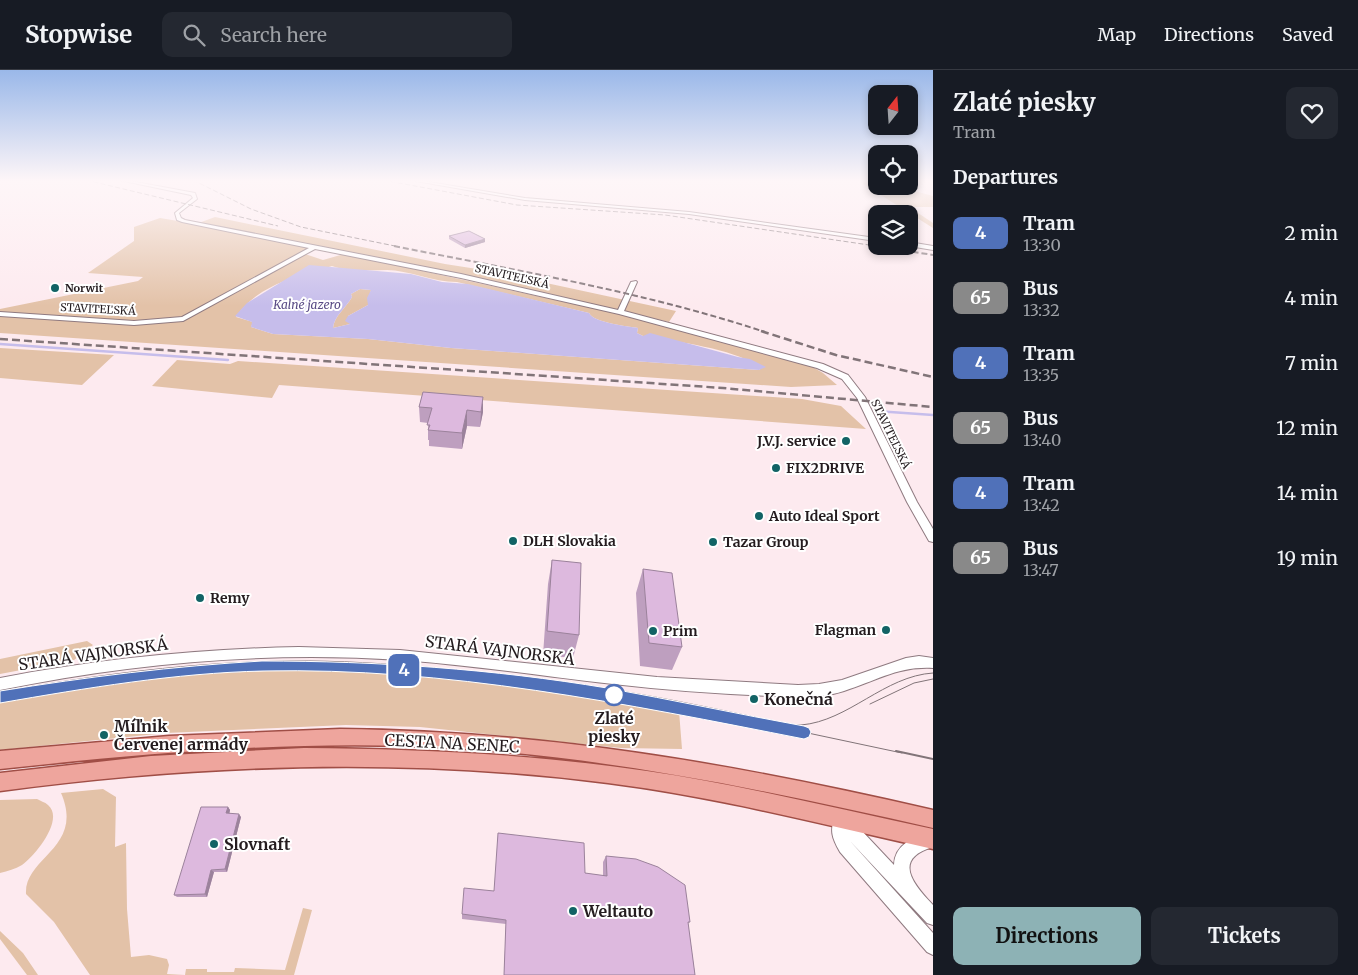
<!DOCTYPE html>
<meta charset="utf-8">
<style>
body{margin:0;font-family:Merriweather,serif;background:#242831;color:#f1f3f6;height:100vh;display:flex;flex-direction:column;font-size:19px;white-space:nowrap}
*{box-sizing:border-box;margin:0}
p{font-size:16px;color:#9ea1a6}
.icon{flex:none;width:28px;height:28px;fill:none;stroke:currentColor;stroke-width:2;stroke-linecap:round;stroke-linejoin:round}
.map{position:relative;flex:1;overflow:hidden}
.side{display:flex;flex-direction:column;background:#171b24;width:425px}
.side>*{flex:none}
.badge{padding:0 10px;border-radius:8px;font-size:18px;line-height:32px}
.needle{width:32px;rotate:17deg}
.fabs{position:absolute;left:868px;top:15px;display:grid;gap:10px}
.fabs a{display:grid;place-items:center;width:50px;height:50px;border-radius:10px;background:#171b24;box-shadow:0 2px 8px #0003;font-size:25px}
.map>.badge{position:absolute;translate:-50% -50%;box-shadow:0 0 0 2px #fff}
h2{padding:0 20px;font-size:19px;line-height:45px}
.round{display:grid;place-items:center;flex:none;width:52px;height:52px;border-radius:10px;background:#242831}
.headline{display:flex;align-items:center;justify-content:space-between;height:85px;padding:0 20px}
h1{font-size:24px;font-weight:700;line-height:38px}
.button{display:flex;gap:10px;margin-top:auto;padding:10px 20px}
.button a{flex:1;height:58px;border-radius:10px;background:#8db2b5;color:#111;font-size:20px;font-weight:700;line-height:58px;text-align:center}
.button a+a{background:#242831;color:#f1f3f6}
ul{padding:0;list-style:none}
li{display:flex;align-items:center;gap:15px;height:65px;padding:0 20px}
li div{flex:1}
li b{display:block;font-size:19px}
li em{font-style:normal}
li .badge{min-width:55px;font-weight:700;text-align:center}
header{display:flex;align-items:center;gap:30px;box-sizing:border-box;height:70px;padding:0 25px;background:#171b24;border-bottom:1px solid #363941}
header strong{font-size:24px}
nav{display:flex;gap:28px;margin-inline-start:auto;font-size:18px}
.search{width:350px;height:45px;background:#242831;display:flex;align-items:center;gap:12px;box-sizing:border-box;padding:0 18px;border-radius:10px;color:#9ea1a6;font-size:19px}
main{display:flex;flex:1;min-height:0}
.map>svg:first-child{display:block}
</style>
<header>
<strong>Stopwise</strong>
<div class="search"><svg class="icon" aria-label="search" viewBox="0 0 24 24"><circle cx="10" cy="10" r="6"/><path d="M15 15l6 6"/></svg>Search here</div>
<nav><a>Map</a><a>Directions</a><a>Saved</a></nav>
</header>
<main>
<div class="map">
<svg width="933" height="905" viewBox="0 0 933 905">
<rect width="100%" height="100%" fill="#fdeaef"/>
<!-- green -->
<path fill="#e3c2a8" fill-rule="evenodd" d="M857,110H876V116H896L933,126V137H909L933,153V158Z
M215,147L445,194L490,201L676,241L669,252L463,205L324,180H311L305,184L323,190L344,184L620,244L811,296L823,303L837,315L791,317L0,263V239L138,211L143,207L88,203L134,171V157L160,148L196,154ZM332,196C349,202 369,200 387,200C408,200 433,212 457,212L589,243C594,253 627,256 638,258L637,263L643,266C683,273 726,277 762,297L759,300L451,278L368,269L273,264L251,257L253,252L236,247C257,215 298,206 332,196Z
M360,219L371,220L368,235L348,246L350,254L333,258C334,246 346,238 352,227L351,224Z
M0,278L114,285L82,315L0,308Z
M177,290L230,294L238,291L802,329L841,336L866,359L279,315L272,328L152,316Z
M87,571L93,575L74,590L0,604V589Z
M320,599L417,604L553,620L679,641L682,679L621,678L420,657L346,655L166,663L0,680V631L61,619L163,605Z
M103,719L116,727L115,777L126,773L127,839L131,887L149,885L167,889L169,895L167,904L185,905L186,899H207V902H234L235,898L285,900L303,838L312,840L294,905H90L54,852L26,824C24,787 85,778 61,723Z
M37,729C40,731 45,732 48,735C65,749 35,786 22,795C15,799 8,801 0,803V730Z
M0,861L23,883L38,905H27L0,869Z"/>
<!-- water -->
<path fill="#c6bdeb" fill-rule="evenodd" d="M309,195L411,204L442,212L468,214L589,243C594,253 627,256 638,258L637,263L643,266L650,263L738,287L750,289L766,297L759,300L451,278L368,269L273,264L251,257L252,252L235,246L247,233ZM360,219L371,220L367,228L368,235L348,246L345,251L350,254L333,258C334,246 346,238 352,227L351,224Z"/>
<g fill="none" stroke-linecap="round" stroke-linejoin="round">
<!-- stream -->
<path stroke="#c6bdeb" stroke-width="2.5" d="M0,274L228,290
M876,341L933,345"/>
<!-- minor casing -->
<g stroke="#8f7a80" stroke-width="2">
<path id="minor" d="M119,110H125L195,123L197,129L179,143L181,148L185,150L461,204L618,240L631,212L636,211L637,212L624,241L823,294L848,305L865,327L917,432L933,459V472L929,471L907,432L857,328L842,309L817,298L619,244L461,208L315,179L183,251L134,255L0,246V242L134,251L182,247L309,178L182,152L177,150L175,143L193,128L191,125Z
M410,110H417L525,128L689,142L876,168V171L689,144L525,130Z
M909,172L933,176V180L909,176Z
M299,577L400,580L657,607L798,615L819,614L842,610L906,588L919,586L933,588V598C898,596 876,611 844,621C829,626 814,627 798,627C736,625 674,621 613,614C542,606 472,595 401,590C266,581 132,593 0,620V608C99,589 198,579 299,577Z
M841,741L846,744L894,795C895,773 915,767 933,761V777C892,789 913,814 933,835V855L927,853L850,771L933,863V885L927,882L840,782C832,768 829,760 836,744Z"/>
</g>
<!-- major casing -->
<g stroke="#a04e46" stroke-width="3">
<path id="major" d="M340,659C545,661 734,694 933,740V758C775,722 615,688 453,678C302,669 150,683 0,699V681L169,666Z
M304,678C419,679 533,684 647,701C743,715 838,739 933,759V779C825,755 718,727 608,713C405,687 202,694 0,721V703L151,686Z"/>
</g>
<!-- minor -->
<use href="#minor" fill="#fff" fill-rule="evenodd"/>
<!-- major -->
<use href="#major" fill="#eea59d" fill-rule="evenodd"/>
<!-- tram-far1 -->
<path stroke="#817478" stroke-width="1" d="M0,622C96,605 192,592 290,591C387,590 483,603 580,615C634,622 687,633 740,644C757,647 784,656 801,655C849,651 884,606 933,603
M870,634L914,613L933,609
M789,659L902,683"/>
<!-- tram -->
<path stroke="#817478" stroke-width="2" d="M896,681L933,689"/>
<!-- rail-far2 -->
<path stroke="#817478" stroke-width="1" stroke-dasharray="5 2.5" stroke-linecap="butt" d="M86,110L278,156
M193,110L251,139L301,157L400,177
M383,110L517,135L665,145L876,176
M877,176L882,177"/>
<!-- rail-far1 -->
<path stroke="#817478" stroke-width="2" stroke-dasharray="6 3" stroke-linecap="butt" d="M394,176C519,201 644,222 765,262
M873,176H876
M877,176L933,185"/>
<!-- rail -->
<path stroke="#817478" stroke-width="2.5" stroke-dasharray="8 4" stroke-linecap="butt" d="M761,261L836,285L933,307
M0,269L723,318L933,337"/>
</g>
<!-- wall -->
<path fill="#be9fbf" d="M449,166L485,169V172L465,178L449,169Z
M423,322L483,342L480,357L467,356L462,379L429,376V370H428V353L420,352L419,337Z
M552,490L579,565L573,588L543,585L548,514Z
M643,499L682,577L672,600L640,596L636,523Z
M228,737L230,740L229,743L241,747L227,802H214L207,827H177L174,825Z
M606,786L690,852L688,853L695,905H504L506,854L462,849V844L493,821L585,803L603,806V792Z"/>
<!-- shaded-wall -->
<path fill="#9b829b" d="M485,169V172L465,178V175Z
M483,327V342L480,357L481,342Z
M467,340V356L462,379V363Z
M228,737L230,740L229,746L226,743Z
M239,744L241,747L227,802L225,799Z
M211,800L214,802L207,827L205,824Z"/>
<!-- building -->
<path fill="#ddb9de" stroke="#9b829b" d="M469,161L485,169L465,175L449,166Z
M423,322L483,327L481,342L467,340L462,363L428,360L430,355H427L432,338L419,337Z
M552,490L581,493L579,565L547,561Z
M643,499L672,503L682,577L649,573Z
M201,737H228L226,743L239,744L225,799L211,800L205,824L174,825Z
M498,763L584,773L585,803L607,806L606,786L636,789L658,797L685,815L690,852H688L695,905H504L506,850L462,844L464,818L494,821Z"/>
<!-- sky -->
<linearGradient id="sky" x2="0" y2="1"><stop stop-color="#9ab8e9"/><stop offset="0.47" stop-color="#fef6f8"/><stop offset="1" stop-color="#fef6f8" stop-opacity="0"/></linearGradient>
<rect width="933" height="236" fill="url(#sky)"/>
<!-- line -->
<path fill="#5071b9" stroke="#fff" d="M262,591C377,591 493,599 607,618C673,630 738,644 804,656L809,658L811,662L809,667L804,669C626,634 446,597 263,601C175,603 87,618 0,633V621C87,607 174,596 262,591Z"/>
<!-- markers -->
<g fill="#126365" stroke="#fff" stroke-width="2">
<circle cx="55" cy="218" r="5"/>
<circle cx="846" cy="371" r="5"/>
<circle cx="776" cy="398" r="5"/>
<circle cx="759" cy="446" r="5"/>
<circle cx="513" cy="471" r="5"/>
<circle cx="713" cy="472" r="5"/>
<circle cx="200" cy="528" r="5"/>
<circle cx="886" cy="560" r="5"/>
<circle cx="653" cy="561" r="5"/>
<circle cx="754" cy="629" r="5"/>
<circle cx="104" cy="665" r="5"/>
<circle cx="214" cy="774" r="5"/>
<circle cx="573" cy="841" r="5"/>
</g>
<circle fill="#fff" stroke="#5071b9" stroke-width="2.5" cx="614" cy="625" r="10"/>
<g text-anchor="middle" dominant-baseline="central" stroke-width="4" stroke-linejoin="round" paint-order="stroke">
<!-- far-street labels -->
<g font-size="11" fill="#241c1f" stroke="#fff">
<text transform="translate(512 206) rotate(13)">STAVITEĽSKÁ</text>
<text transform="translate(98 239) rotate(3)">STAVITEĽSKÁ</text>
<text transform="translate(891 364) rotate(64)">STAVITEĽSKÁ</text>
</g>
<!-- far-poi labels -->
<g font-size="11" font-weight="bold" fill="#241c1f" stroke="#fff" text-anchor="start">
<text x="65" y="218">Norwit</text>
</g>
<!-- far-water labels -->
<g font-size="12" font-style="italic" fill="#584a84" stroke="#fff">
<text x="307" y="234">Kalné jazero</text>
</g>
<!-- poi labels -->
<g font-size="14" font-weight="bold" fill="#241c1f" stroke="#fff" text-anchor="start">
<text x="836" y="371" text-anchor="end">J.V.J. service</text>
<text x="786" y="398">FIX2DRIVE</text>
<text x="769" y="446">Auto Ideal Sport</text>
<text x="523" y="471">DLH Slovakia</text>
<text x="723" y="472">Tazar Group</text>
<text x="210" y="528">Remy</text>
<text x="876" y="560" text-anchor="end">Flagman</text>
<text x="663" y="561">Prim</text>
</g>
<!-- near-street labels -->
<g font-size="16" fill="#241c1f" stroke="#fff">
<text transform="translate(500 580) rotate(7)">STARÁ VAJNORSKÁ</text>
<text transform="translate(93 584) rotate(-8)">STARÁ VAJNORSKÁ</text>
<text transform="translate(452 673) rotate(3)">CESTA NA SENEC</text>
</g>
<!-- near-poi labels -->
<g font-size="16" font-weight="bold" fill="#241c1f" stroke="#fff" text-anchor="start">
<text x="764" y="629">Konečná</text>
<text x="114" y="656">Míľnik<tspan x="114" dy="18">Červenej armády</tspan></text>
<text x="224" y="774">Slovnaft</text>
<text x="583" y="841">Weltauto</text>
</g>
<!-- near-stop labels -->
<g font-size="16" font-weight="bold" fill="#241c1f" stroke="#fff">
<text x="614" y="648">Zlaté<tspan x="614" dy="18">piesky</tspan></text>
</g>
</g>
</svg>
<div class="fabs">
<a><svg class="needle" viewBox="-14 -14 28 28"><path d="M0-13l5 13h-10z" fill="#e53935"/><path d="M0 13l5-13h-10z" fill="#9ea1a6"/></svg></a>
<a><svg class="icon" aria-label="locate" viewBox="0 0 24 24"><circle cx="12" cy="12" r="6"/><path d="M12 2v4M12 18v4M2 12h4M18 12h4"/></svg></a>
<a><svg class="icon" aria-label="layers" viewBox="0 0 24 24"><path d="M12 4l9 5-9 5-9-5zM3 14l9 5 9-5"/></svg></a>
</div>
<b class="badge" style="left:404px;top:600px;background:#5071b9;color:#fff">4</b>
</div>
<section class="side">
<div class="headline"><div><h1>Zlaté piesky</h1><p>Tram</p></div><a class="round"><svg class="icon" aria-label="heart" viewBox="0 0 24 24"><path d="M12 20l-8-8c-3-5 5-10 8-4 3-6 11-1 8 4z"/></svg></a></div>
<h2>Departures</h2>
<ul>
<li><span class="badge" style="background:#5071b9;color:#fff">4</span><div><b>Tram</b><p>13:30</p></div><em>2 min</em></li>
<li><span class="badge" style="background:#898989;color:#fff">65</span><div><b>Bus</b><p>13:32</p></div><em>4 min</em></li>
<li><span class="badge" style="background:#5071b9;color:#fff">4</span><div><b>Tram</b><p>13:35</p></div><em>7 min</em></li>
<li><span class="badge" style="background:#898989;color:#fff">65</span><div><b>Bus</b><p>13:40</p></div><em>12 min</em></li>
<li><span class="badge" style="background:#5071b9;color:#fff">4</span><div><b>Tram</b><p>13:42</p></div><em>14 min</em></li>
<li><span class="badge" style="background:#898989;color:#fff">65</span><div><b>Bus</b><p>13:47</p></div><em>19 min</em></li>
</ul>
<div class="button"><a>Directions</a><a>Tickets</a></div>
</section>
</main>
